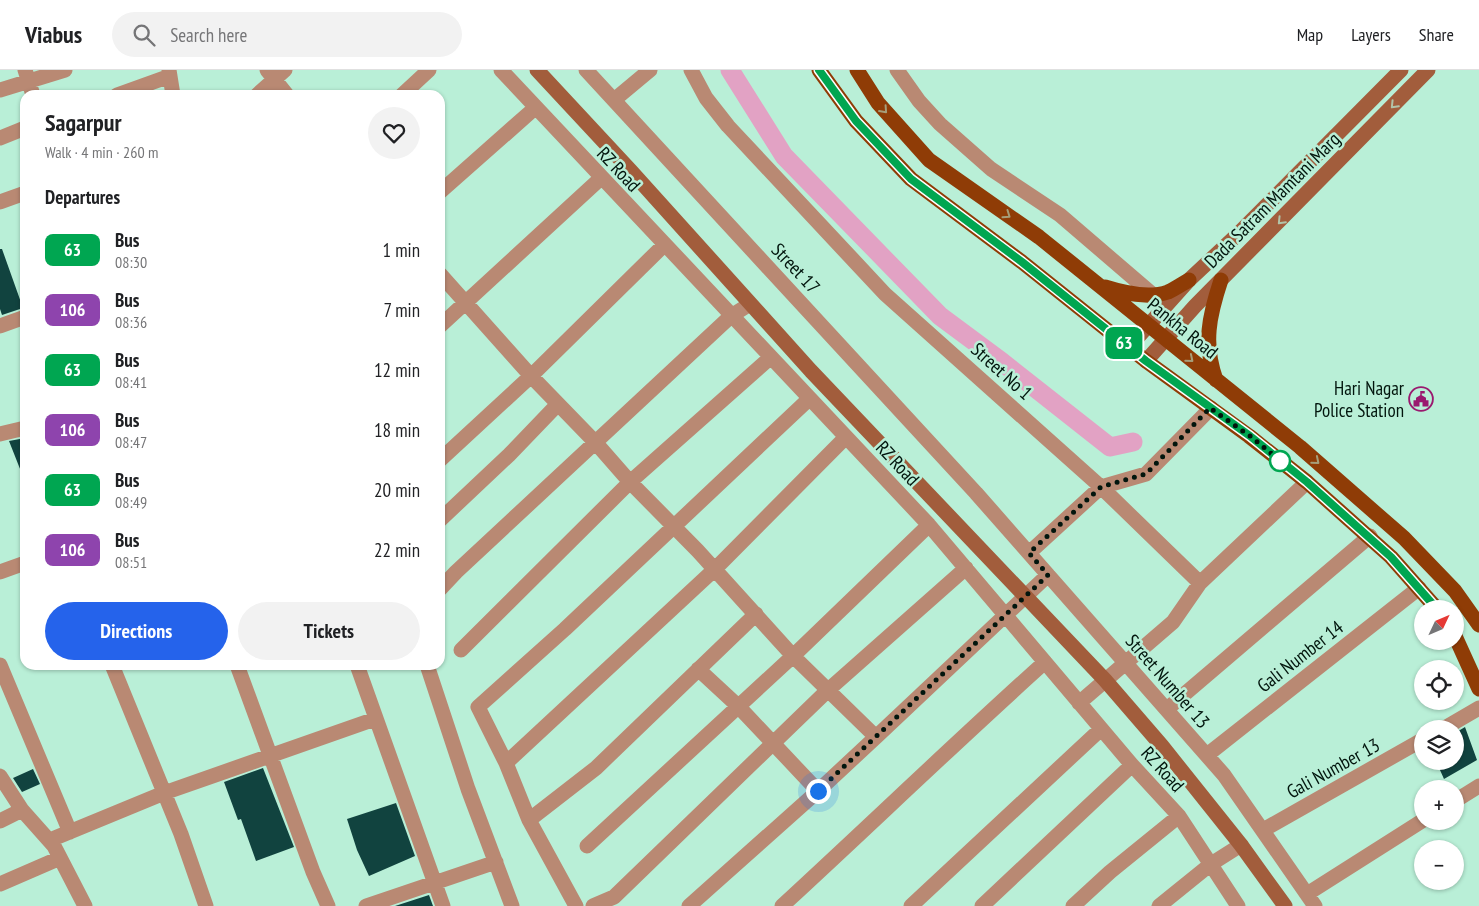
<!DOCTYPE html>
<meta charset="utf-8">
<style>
body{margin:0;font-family:"PT Sans Narrow",sans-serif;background:#f2f2f2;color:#202124;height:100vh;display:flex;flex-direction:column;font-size:19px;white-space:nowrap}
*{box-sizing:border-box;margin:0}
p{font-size:16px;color:#757577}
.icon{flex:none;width:28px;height:28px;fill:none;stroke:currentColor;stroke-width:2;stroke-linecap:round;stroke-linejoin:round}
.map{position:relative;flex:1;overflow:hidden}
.sheet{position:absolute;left:20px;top:20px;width:425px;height:580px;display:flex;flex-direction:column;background:#fff;border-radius:15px;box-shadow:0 1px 4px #0004}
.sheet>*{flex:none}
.badge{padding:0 10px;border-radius:8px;font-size:18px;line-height:32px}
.needle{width:32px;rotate:46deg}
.controls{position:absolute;left:1414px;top:530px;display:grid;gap:10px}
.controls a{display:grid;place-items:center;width:50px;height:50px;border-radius:50%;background:#fff;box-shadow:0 1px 4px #0004;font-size:25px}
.you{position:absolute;width:25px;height:25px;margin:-12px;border:4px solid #fff;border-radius:50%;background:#1a73e8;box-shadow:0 0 0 8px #1a73e833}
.map>.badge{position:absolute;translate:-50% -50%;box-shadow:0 0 0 2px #fff}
h2{padding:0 25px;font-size:19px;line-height:45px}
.round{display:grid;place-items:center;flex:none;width:52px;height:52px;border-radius:26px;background:#f2f2f2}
.headline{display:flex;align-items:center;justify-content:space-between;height:85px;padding:0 25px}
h1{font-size:24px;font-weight:700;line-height:38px}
.primary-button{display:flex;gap:10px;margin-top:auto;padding:10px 25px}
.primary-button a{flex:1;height:58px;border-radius:30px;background:#2563eb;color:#fff;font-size:20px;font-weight:700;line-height:58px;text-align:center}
.primary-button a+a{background:#f2f2f2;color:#202124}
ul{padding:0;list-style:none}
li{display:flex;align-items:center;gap:15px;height:60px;padding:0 25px}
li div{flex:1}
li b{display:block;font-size:19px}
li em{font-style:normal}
li .badge{min-width:55px;font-weight:700;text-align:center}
header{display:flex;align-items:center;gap:30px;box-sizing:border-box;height:70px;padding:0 25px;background:#fff;border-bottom:1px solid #e0e0e0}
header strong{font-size:24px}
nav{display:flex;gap:28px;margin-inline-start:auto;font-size:18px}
.search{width:350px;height:45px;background:#f2f2f2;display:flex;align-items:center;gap:12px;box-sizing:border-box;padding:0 18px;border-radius:28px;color:#757577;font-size:19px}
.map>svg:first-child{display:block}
</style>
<header>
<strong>Viabus</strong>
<div class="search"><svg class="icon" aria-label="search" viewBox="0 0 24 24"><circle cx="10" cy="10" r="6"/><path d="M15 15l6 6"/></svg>Search here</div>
<nav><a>Map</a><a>Layers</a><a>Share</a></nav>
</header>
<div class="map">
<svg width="1479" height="836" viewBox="0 0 1479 836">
<rect width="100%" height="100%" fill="#b9efd7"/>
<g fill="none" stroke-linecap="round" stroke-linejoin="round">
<!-- canal -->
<path stroke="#e2a2c4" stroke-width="19" d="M730,0L784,86L940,246L1002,292L1110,377L1133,372"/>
</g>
<!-- building -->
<path fill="#11433f" d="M0,179H2L23,238L2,245L0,239Z
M25,368V409H24L9,371Z
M1465,657L1477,690L1444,709L1436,691H1455V663Z
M263,698L294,777L256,791L241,749L238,750L224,712Z
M33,699L40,714L22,722L13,708Z
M396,733L415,786L369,806L357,780L347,749Z
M429,825L433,836H395Z"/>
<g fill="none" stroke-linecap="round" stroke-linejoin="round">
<!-- street -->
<path stroke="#b98973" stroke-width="15" d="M25,0L33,25
M169,0L173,25
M267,0L287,25
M501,0L929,455L1132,695L1179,746L1238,836
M586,0L976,423L1224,705L1315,836
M691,0L706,28L728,56L885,224L1101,417L1200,513L1307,412
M897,0L919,31L940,54L991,99L1060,145L1152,224
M0,20L65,0
M117,25L170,6
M257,25L285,0
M402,25L429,0
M614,30L650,0
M0,68L25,58
M440,122L535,38
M0,132L25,123
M440,204L531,306L595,372L630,412L698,481L793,586L876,667L818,721L689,836
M0,256L25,247
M440,256L601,108
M0,364L25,358
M440,390L531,306L664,175
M440,450L509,385L558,334
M1029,483L1101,417L1146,404L1211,338
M0,502L25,493
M440,519L456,502L731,246L750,234
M461,580L630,412L770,288
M0,595L70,762
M112,595L181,764L206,836
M237,595L313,802L328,836
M357,595L443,836
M427,595L468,719L512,836
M698,599L738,636L818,721
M1079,633L1173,552L1200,513
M1167,639L1370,466
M1443,659L1479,638
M876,667L1048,505
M1207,685L1419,518
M506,693L715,499L846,367
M0,706L22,740L54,776L85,836
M1455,731L1479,716
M529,750L596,698L756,544
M0,751L22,740
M1263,760L1422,670
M50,770L164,723L375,649
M587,776L793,586L929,455
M0,814L60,788
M1307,824L1422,751
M366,836L496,792
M576,836L529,750L506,693L478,637L565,559L809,329
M593,836L614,827L827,621L966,498
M782,836C870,755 956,672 1045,592
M911,836L1101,659
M982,836L1132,695
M1073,836L1110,802L1179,746
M1159,836L1211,794L1241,775"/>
<!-- secondary -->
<path stroke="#a25d3c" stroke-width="15" d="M537,0L631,101L811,301L1105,610L1162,676L1241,775L1285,836
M1129,277L1189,210L1236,166L1401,0
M1146,291L1195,236L1428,0"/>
<!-- primary -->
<path stroke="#8f3c06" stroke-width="15" d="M819,0L856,51L911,109L1022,192L1146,291L1249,366L1307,412L1391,487L1437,539
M857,0L878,33L929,90L1039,167L1300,377L1404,468L1455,521L1479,555
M1105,217C1124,223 1148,229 1168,222C1175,219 1182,214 1189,210
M1216,310C1203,274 1209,246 1221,210
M1455,566L1479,619"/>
</g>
<!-- one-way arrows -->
<defs><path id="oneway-chevron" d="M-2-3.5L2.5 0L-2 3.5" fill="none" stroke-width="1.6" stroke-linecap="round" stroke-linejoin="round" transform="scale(1.25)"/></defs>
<g stroke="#b2c3a8">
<use href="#oneway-chevron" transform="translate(1394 35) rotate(134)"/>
<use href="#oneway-chevron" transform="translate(1281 151) rotate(134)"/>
</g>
<g stroke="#a69e79">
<use href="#oneway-chevron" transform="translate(884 40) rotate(48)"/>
<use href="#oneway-chevron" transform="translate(1007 145) rotate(35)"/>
<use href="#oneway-chevron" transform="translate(1190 289) rotate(40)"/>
<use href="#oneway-chevron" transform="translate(1316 391) rotate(40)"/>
</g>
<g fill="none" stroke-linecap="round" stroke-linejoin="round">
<!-- line casing -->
<g stroke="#fff" stroke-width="11">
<path id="line" d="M819,0L856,51L911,109L1022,192L1146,291L1250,366L1307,412L1391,487L1437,539"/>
</g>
<!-- line -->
<use href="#line" stroke="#00a651" stroke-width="8"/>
<!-- walk -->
<path stroke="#02150d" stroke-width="5" stroke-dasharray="0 9" d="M818,721L1048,505L1029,483L1101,417L1146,404L1210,338L1250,366L1283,393L1280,391"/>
</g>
<!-- icons -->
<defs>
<g id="civic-ring" transform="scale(1.25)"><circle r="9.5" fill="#b9efd7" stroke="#9a196f" stroke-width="1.5"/><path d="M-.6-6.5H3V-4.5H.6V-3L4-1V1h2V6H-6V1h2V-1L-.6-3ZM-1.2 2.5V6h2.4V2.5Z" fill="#9a196f"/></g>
</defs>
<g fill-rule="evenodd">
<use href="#civic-ring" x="1421" y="329"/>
</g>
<!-- markers -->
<circle fill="#fff" stroke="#00a651" stroke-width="2.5" cx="1280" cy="391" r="10"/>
<g text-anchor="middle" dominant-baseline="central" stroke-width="5" stroke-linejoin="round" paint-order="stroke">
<!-- street labels -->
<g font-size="19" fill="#02150d" stroke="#b9efd7">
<text transform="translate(619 99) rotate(47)">RZ Road</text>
<text transform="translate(1272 130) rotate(-45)">Dada Satram Mamtani Marg</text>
<text transform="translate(796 198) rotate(47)">Street 17</text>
<text transform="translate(1183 258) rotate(39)">Pankha Road</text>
<text transform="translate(1002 301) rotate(42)">Street No 1</text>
<text transform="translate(898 393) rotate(47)">RZ Road</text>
<text transform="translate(1300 586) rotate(-38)">Gali Number 14</text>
<text transform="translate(1168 611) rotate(49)">Street Number 13</text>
<text transform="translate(1333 698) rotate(-29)">Gali Number 13</text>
<text transform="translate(1163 699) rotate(48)">RZ Road</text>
</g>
<!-- poi labels -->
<g font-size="19" fill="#02150d" stroke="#b9efd7" text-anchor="end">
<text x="1404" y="318">Hari Nagar<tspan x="1404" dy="22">Police Station</tspan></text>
</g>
</g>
</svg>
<div class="controls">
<a><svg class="needle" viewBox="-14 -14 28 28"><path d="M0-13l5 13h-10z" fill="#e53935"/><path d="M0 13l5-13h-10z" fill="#757577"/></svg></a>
<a><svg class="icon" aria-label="locate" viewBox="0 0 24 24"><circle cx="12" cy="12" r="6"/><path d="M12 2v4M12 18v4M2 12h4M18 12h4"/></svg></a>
<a><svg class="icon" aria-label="layers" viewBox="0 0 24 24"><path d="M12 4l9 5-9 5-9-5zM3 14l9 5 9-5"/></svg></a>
<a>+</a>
<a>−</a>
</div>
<div class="you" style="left:818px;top:721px"></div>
<b class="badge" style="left:1124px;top:273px;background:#00a651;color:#fff">63</b>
<section class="sheet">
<div class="headline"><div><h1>Sagarpur</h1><p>Walk · 4 min · 260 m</p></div><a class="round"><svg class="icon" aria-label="heart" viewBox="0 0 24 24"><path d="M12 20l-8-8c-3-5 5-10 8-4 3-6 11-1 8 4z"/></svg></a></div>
<h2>Departures</h2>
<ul>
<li><span class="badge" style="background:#00a651;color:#fff">63</span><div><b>Bus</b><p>08:30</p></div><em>1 min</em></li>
<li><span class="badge" style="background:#8e44ad;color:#fff">106</span><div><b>Bus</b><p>08:36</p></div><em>7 min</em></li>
<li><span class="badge" style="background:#00a651;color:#fff">63</span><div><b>Bus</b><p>08:41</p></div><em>12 min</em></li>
<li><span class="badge" style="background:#8e44ad;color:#fff">106</span><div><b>Bus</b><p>08:47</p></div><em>18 min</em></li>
<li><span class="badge" style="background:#00a651;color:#fff">63</span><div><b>Bus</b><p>08:49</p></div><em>20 min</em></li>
<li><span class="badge" style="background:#8e44ad;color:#fff">106</span><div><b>Bus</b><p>08:51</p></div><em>22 min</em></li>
</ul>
<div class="primary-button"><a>Directions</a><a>Tickets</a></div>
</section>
</div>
